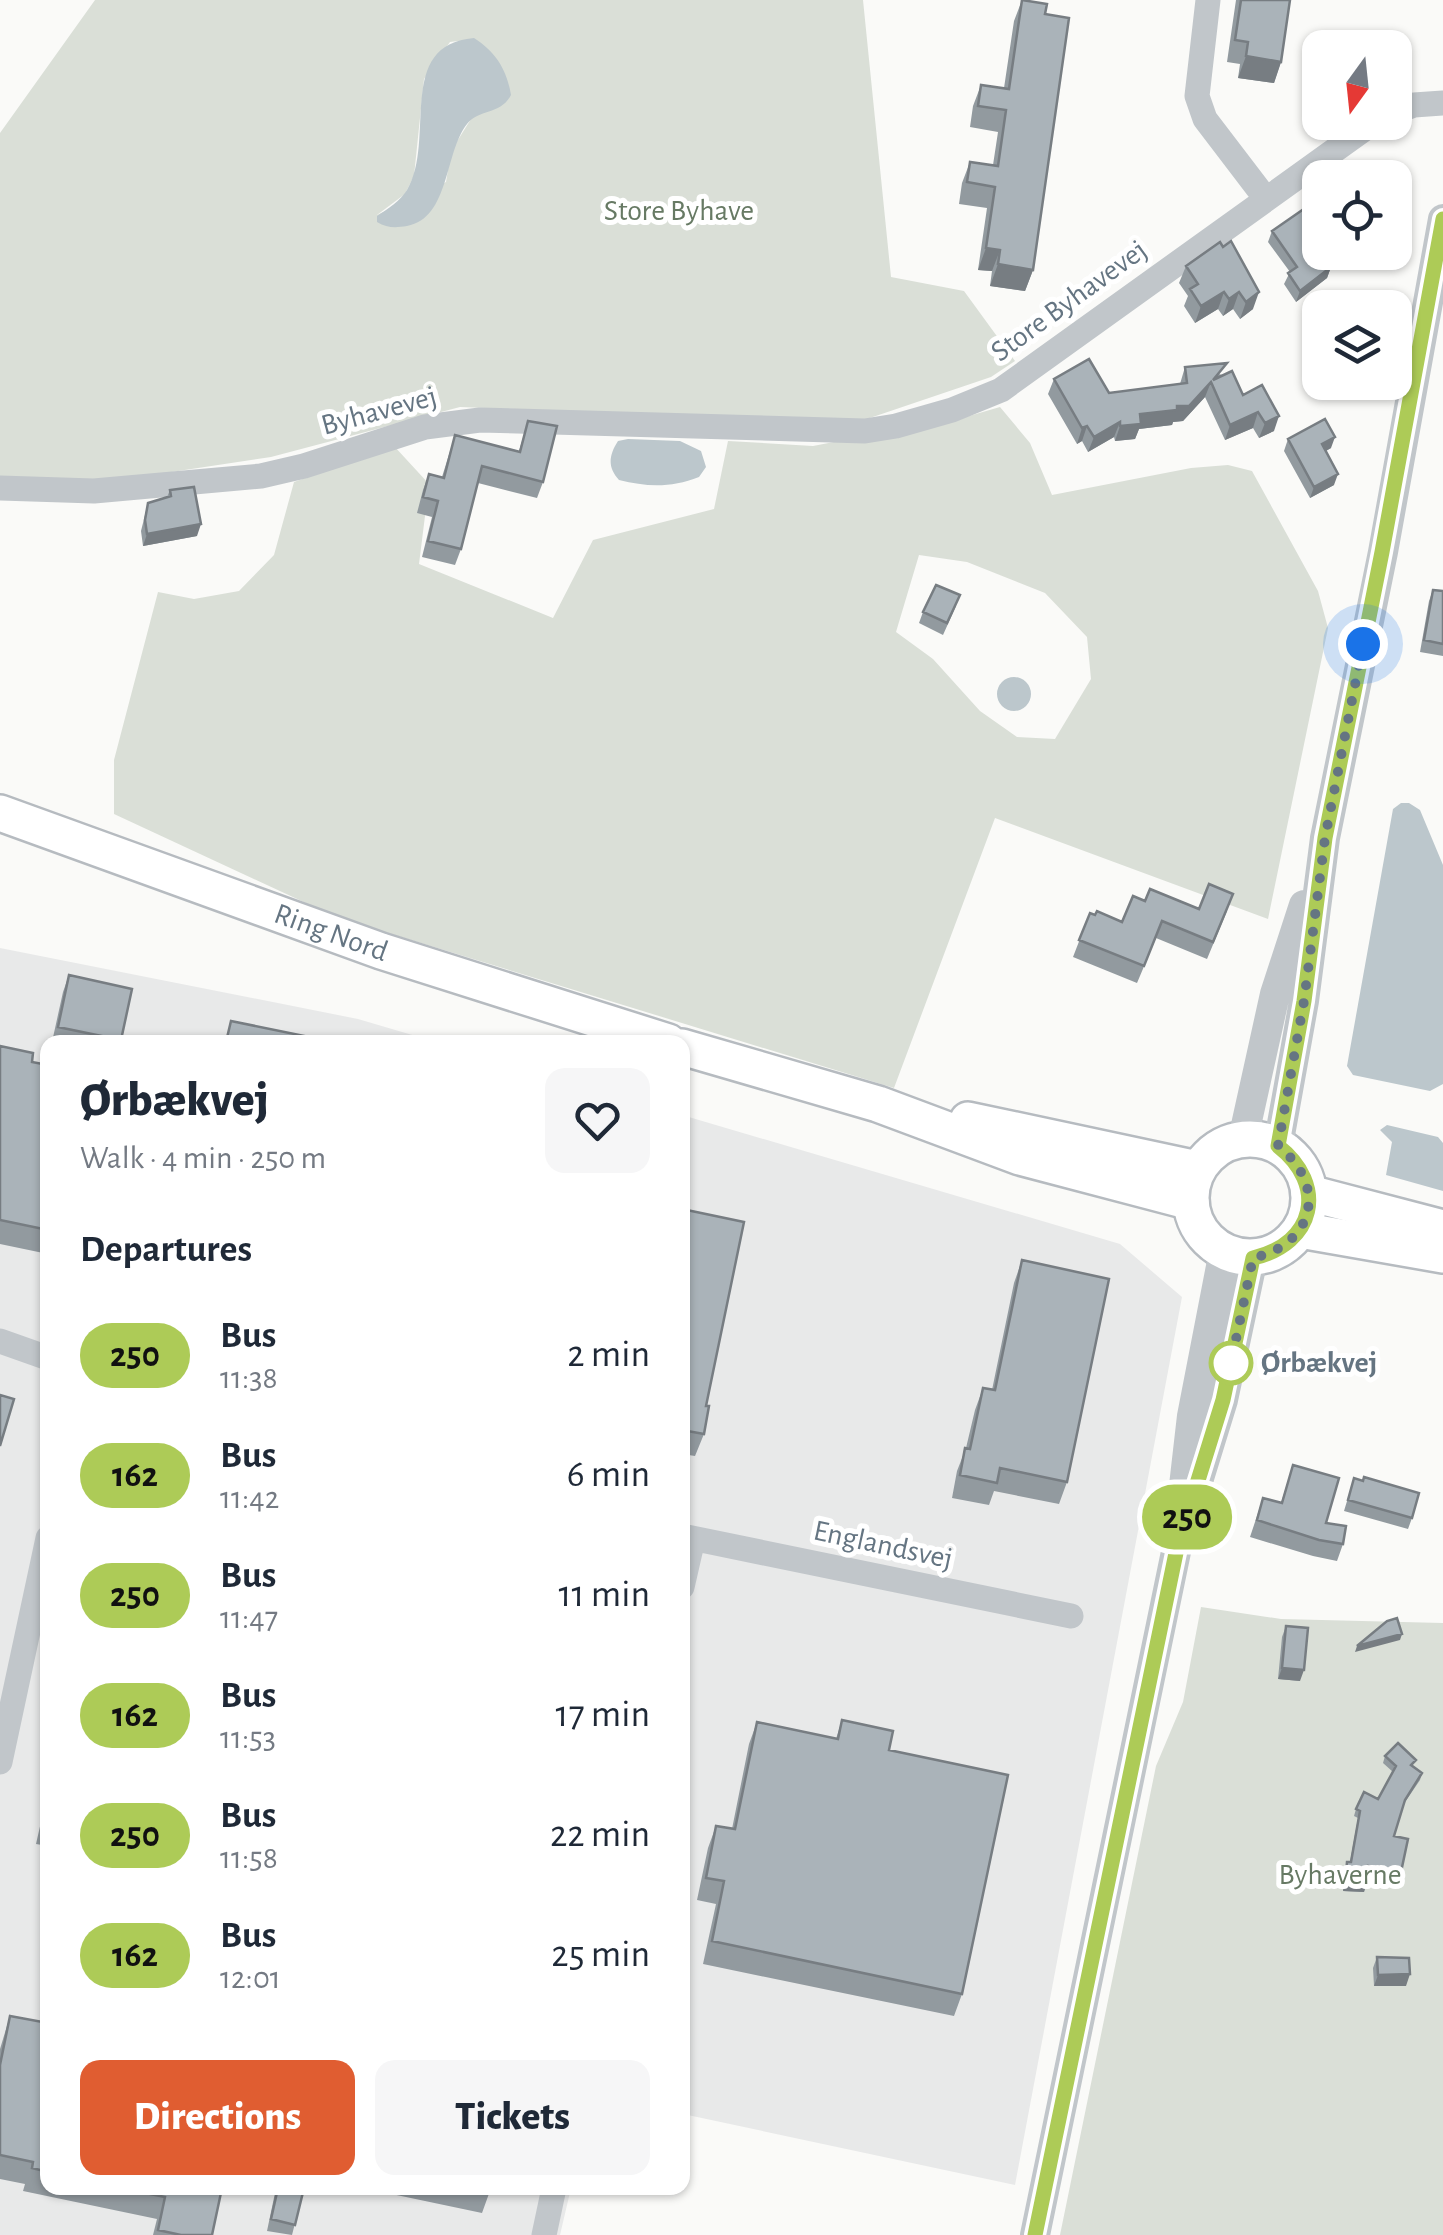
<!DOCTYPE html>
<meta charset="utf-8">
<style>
body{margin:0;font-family:"Alegreya Sans",sans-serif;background:#f6f6f7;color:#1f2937;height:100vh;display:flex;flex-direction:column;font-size:38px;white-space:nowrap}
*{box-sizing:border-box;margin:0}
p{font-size:32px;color:#747a83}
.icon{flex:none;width:55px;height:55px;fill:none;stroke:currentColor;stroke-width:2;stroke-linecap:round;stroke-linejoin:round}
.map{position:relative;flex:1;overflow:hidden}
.sheet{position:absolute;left:40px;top:1035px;width:650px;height:1160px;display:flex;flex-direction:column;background:#fff;border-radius:20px;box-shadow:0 2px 8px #0004}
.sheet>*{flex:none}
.badge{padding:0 20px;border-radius:32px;font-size:35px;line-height:65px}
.needle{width:65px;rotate:195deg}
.tools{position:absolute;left:1302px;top:30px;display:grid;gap:20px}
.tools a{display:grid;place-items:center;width:110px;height:110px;border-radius:20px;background:#fff;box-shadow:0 2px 8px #0004;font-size:50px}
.you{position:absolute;width:50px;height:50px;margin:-25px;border:8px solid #fff;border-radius:50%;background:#1a73e8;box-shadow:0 0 0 15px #1a73e833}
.map>.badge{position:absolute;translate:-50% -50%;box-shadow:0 0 0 5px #fff}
h2{padding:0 40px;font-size:38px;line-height:90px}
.round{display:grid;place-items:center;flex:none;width:105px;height:105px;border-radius:20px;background:#f6f6f7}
.overview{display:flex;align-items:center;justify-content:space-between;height:170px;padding:0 40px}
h1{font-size:48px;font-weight:800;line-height:75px}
.cta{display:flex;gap:20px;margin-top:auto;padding:20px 40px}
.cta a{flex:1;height:115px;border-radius:20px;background:#e05d31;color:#fff;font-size:40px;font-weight:800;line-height:115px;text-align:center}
.cta a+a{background:#f6f6f7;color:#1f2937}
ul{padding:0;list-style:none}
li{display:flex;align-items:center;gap:30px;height:120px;padding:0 40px}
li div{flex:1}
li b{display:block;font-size:38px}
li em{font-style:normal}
li .badge{min-width:110px;font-weight:700;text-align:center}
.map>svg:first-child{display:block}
</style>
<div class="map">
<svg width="1443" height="2235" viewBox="0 0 1443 2235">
<rect width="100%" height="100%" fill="#fafaf8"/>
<!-- built -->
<path fill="#e8e9e9" d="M0,948L358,1019L436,1042H48V2188H571L560,2235H0Z
M682,1115L1120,1244L1182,1297L1015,2185L683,2114Z"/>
<!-- green -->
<path fill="#dadfd7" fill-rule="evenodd" d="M95,0H863L891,277L964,291L1015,361L991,377L858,422L460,407L271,457L92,484L0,479V133ZM474,39L471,119L451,151L446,182L377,215L405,194L414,176L424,79L450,42Z
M1000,407L1030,443L1052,495L1191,468L1228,465L1252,471L1318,591L1328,628L1268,919L995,818L894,1088L336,917L114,814V760L158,592L194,599L239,591L274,555L294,482L394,446L429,484L419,564L553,618L593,540L714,509L728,441L813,446L969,416ZM919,555L967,562L1045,593L1087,637L1091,679L1055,739L1017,737L980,711L933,659L896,632Z
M1201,1607L1281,1619L1443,1623V2235H1060L1156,1766L1183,1702Z"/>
<!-- water -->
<path fill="#bcc7cc" d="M474,38C496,52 507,70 511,95C501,115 479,109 467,124C444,153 450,218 407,226C395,228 387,228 377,222V216C388,209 400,201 407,190C437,140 394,45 474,38Z
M628,439L680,441L701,451L706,467L699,477C671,488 647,487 619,480C607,467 609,455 618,441Z
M997 694a17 17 0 1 1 34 0a17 17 0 1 1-34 0Z
M1401,803H1409L1420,810L1443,865V1084L1430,1091L1353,1075L1347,1066L1393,809Z
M1387,1125L1438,1137L1443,1143V1191L1386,1175L1392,1142L1380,1130Z"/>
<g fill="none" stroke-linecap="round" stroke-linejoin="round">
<!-- secondary casing -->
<g stroke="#b6bbc0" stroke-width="40">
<g id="secondary">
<path id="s1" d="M0,813L381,951L668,1042"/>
<path d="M682,1047L878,1104L1020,1157L1191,1202"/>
<path d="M968,1120L1198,1169"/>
<circle cx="1250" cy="1198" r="59"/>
<path d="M1309,1193L1443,1228"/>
<path d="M1300,1230L1443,1255"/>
</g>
</g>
<!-- minor -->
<path stroke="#c1c6ca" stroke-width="25" d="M1208,0L1197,96L1205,119L1266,199
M1395,112L1414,105L1443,103
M0,488L94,491L261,476L304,466L425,427L480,420L865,431L896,426L952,410L1001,390L1374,122
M0,1341L48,1358
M682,1536L1071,1616
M682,1587L693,1539
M0,1762L48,1538
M544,2235L554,2188"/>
<!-- tertiary -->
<path stroke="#c1c6ca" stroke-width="30" d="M1243,1139L1275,994L1304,905
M1278,1146L1304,1001L1325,838L1383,552L1443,219
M1199,1478L1223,1400L1253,1258
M1035,2235L1177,1547L1192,1416L1224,1251"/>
<!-- secondary -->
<use href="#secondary" stroke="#fff" stroke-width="35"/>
</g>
<!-- wall -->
<path fill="#929a9f" d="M1022,0L1045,14L1033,270L1025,291L990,286L992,271L978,270L987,208L959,204L962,183L970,162L993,165L998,132L970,127L973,106L981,85L1004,88L1014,21Z
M1236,0H1290L1281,62L1274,83L1238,78L1240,64L1227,62Z
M1272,231L1320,238L1314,242L1331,267L1327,278L1296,302L1284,284L1290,272L1268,242Z
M1220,242L1253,309L1240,319L1233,309L1223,316L1218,309L1195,323L1184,306L1188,296L1179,283L1186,266Z
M1185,367L1223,375L1243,395L1274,431L1259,438L1253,428L1225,440L1205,397L1183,421L1173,422L1172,425L1139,429L1135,439L1115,441L1114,437L1088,452L1082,441L1077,444L1048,394L1054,379L1109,393L1180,384Z
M1327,382H1365L1360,397L1325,391Z
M528,421L543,482L537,498L478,483L461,549L455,565L422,557L432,517L417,513L423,490L429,474L442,477L455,435L519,451Z
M1288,439L1331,448L1326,451L1334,485L1310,498L1284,451Z
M170,490L197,536L143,546L141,531L148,503L167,497Z
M1433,590L1443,591V656L1420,652L1429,601Z
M956,606L943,635L919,623L923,612Z
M1145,901L1199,909L1227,911L1207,959L1156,938L1137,983L1073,957L1090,913L1122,922Z
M69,975L132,989L120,1042H52L63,992Z
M0,1046L32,1062L48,1065V1254L0,1244Z
M682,1209L706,1406L704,1434L695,1456L682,1454Z
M1022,1260L1067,1482L1059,1504L994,1491L989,1505L952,1498L957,1471L966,1448L975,1410L983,1388L992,1390L1014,1283Z
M1293,1465L1326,1523L1343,1544L1337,1561L1313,1556L1250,1537L1263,1498L1281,1503Z
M1354,1478L1412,1518L1408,1529L1344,1511Z
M1286,1626L1300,1681L1278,1679L1282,1637Z
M842,1720L889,1750L962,1994L954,2016L703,1964L716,1904L697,1900L708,1848L716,1826L732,1829L749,1744L757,1722L836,1739Z
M1385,1756L1414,1767L1422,1773L1420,1780L1403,1805L1394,1836L1401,1872L1398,1879L1367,1873L1364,1892L1343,1891L1345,1869L1347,1862H1350L1358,1818L1354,1816L1356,1809L1378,1799L1393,1772L1383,1763Z
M48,1791V1846L36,1844Z
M1377,1957L1406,1986H1374L1373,1968Z
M10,2016L48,2023V2188H222L212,2235H153L157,2219L23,2191L25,2184L0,2179V2049Z
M276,2188H304L292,2235L267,2231Z
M388,2188H491L482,2213L387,2193Z"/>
<!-- shaded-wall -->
<path fill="#777d82" d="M1246,56L1281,62L1274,83L1238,78Z
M1320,230V238L1306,248L1310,237Z
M986,248L1000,250L992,271L978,270Z
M998,264L1033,270L1025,291L990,286Z
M1331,267L1327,278L1296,302L1300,291Z
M1224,292L1218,309L1195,323L1201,306Z
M1239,292L1233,309L1223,316L1229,299Z
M1259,292L1253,309L1240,319L1246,302Z
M1211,382L1205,397L1183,421L1173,422L1172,425L1139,429L1135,439L1115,441L1120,426L1140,414L1177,406Z
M1258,412L1253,428L1225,440L1230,425Z
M1279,416L1274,431L1259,438L1265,423Z
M1120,422L1114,437L1088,452L1094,437Z
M1087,426L1082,441L1077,444L1082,428Z
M1335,437L1331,448L1318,455L1322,444Z
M1338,474L1334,485L1310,498L1314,487Z
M201,524L197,536L143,546L147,534Z
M1402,1634L1400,1640L1355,1652L1357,1646Z
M1282,1668L1304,1670L1300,1681L1278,1679Z
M1345,1884L1366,1886L1364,1892L1343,1891Z
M1410,1974L1406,1986H1374L1378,1975Z"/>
<!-- building -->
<path fill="#aab3b9" stroke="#777d82" stroke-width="2.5" d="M1022,0L1047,4L1045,14L1069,18L1033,270L998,264L1000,250L986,248L995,187L967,182L970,162L998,166L1006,110L978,106L981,85L1009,89Z
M1241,0H1290L1281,62L1246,56L1248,42L1235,40Z
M1395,200L1405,202L1396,246H1395Z
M1311,204L1320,217V230L1310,237L1331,267L1300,291L1288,273L1297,267L1272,231Z
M1231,241L1259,292L1246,302L1239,292L1229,299L1224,292L1201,306L1190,289L1198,284L1186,266L1220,242L1223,247Z
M1339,295L1378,299L1384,308H1337Z
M1089,359L1109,393L1187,383L1185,367L1227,363L1213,380L1232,371L1243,395L1262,385L1279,416L1265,423L1258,412L1230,425L1211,382L1189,406H1177V410L1140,414L1141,424L1120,426V422L1094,437L1087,426L1082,428L1054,379Z
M1325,419L1335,437L1322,444L1338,474L1314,487L1288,439Z
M528,421L557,426L543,482L482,466L461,549L428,541L438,501L423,497L429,474L444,478L455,435L520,452Z
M194,487L201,524L147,534L145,520L148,503L171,496L170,490Z
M936,585L960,595L947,623L923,612Z
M1433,590L1443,591V644L1424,640Z
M1209,884L1233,894L1213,942L1162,921L1144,966L1079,940L1090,913L1095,915L1097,911L1122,922L1133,896L1145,901L1150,889L1199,909Z
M69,975L132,989L121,1040L58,1027Z
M231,1021L324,1040V1042H226Z
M0,1046L33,1053L32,1062L48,1065V1230L0,1220Z
M682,1209L744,1222L706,1406H709L704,1434L682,1430Z
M1022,1260L1109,1279L1067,1482L1000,1468L997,1483L960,1475L965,1448L970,1449L983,1388L995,1390Z
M0,1395L14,1399L0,1446Z
M1293,1465L1339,1478L1326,1523L1346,1526L1343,1544L1319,1540L1257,1520L1263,1498L1282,1503Z
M1364,1477L1419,1493L1412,1518L1348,1500L1354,1478L1363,1481Z
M1397,1618L1402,1634L1357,1646L1387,1621Z
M1286,1626L1308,1628L1304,1670L1282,1668Z
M842,1720L893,1731L889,1750L1008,1775L962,1994L712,1941L724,1881L706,1878L716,1826L735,1829L757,1722L838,1739Z
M1398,1743L1416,1760L1411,1765L1422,1773L1405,1800L1394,1836L1408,1839L1401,1872L1368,1866L1366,1886L1345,1884L1347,1862H1351L1360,1811L1356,1809L1364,1792L1378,1799L1396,1766L1385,1756Z
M1377,1957L1409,1958L1410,1974L1378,1975Z
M10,2016L48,2023V2172L32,2168L33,2162L0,2155V2065Z
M121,2188H222L212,2235H181L158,2230L165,2197Z
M278,2188H304L295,2225L271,2219Z
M473,2188H491L490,2191Z"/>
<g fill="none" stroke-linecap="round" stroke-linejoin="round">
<!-- line casing -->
<g stroke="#fff" stroke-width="22">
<path id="line" d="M1035,2235L1177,1548L1223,1400L1253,1258C1315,1244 1328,1185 1278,1146L1304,1001L1325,838L1382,552L1443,219"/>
</g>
<!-- line -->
<use href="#line" stroke="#adcb57" stroke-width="15"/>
<!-- walk -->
<path stroke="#657582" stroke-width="10" stroke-dasharray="0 18" d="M1231,1363L1230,1368L1253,1258C1315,1244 1328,1185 1278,1146L1304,1001L1325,838L1363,644"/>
</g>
<!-- markers -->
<circle fill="#fff" stroke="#adcb57" stroke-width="5" cx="1231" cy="1363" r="20"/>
<g text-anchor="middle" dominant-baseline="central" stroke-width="10" stroke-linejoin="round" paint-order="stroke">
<!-- park labels -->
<g font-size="30" fill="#677a64" stroke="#fff">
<text x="679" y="211">Store Byhave</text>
<text x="1340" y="1875">Byhaverne</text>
</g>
<!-- street labels -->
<g font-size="30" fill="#657582" stroke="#fff">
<text transform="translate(1069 301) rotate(-36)">Store Byhavevej</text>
<text transform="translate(379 411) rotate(-15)">Byhavevej</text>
<text stroke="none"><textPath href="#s1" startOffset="352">Ring Nord</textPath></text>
<text transform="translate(883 1545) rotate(12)">Englandsvej</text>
</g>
<!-- stop labels -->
<g font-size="30" font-weight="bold" fill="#657582" stroke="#fff" text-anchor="start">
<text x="1261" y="1363">Ørbækvej</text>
</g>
</g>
</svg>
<div class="tools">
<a><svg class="needle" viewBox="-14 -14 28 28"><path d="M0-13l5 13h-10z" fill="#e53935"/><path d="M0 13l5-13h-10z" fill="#747a83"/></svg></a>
<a><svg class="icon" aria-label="locate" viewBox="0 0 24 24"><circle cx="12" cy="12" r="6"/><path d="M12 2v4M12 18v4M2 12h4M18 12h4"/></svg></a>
<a><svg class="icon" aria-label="layers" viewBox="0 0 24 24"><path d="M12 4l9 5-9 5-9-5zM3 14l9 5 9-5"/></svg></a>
</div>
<div class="you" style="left:1363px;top:644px"></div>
<b class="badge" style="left:1187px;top:1517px;background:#adcb57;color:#111">250</b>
<section class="sheet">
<div class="overview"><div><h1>Ørbækvej</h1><p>Walk · 4 min · 250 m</p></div><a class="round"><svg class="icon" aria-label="heart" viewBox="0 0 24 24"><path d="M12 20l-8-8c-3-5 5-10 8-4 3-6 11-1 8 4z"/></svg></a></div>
<h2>Departures</h2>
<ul>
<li><span class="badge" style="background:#adcb57;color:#111">250</span><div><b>Bus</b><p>11:38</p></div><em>2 min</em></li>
<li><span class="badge" style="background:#adcb57;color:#111">162</span><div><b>Bus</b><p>11:42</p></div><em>6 min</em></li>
<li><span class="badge" style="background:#adcb57;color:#111">250</span><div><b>Bus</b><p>11:47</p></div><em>11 min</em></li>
<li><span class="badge" style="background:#adcb57;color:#111">162</span><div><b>Bus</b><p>11:53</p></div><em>17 min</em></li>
<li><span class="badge" style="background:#adcb57;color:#111">250</span><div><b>Bus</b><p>11:58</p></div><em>22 min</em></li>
<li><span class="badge" style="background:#adcb57;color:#111">162</span><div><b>Bus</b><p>12:01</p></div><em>25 min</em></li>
</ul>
<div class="cta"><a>Directions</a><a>Tickets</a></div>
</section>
</div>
